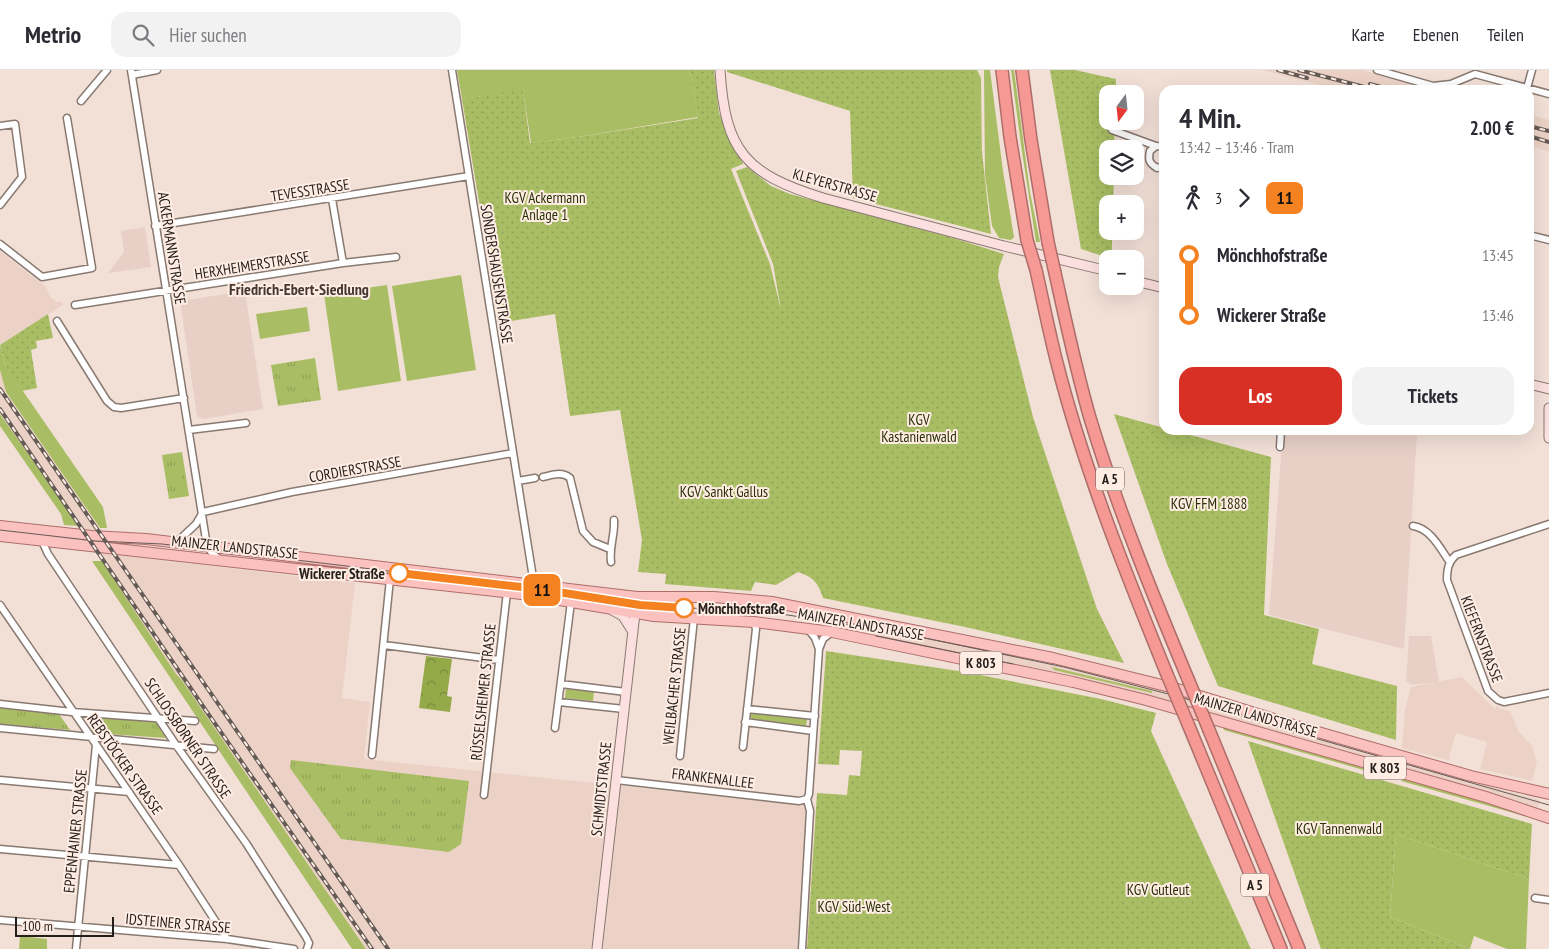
<!DOCTYPE html>
<html lang="de">
<meta charset="utf-8">
<style>
body{margin:0;font-family:"PT Sans Narrow",sans-serif;background:#f2f2f3;color:#2b2b33;height:100vh;display:flex;flex-direction:column;font-size:19px;white-space:nowrap}
*{box-sizing:border-box;margin:0}
p{font-size:16px;color:#7c7c81}
.icon{flex:none;width:28px;height:28px;fill:none;stroke:currentColor;stroke-width:2;stroke-linecap:round;stroke-linejoin:round}
.map{position:relative;flex:1;overflow:hidden}
.sheet{position:absolute;left:1159px;top:15px;width:375px;height:350px;display:flex;flex-direction:column;background:#fff;border-radius:15px;box-shadow:0 5px 20px #0002}
.sheet>*{flex:none}
.badge{padding:0 10px;border-radius:8px;font-size:18px;line-height:32px}
.needle{width:32px;rotate:195deg}
.controls{position:absolute;left:1099px;top:15px;display:grid;gap:10px}
.controls a{display:grid;place-items:center;width:45px;height:45px;border-radius:10px;background:#fff;box-shadow:0 5px 20px #0002;font-size:25px}
.scale{position:absolute;left:15px;bottom:12px;width:99px;box-sizing:border-box;padding-left:5px;border:2px solid #251f1c;border-top:0;font-size:14px;line-height:18px;white-space:nowrap;color:#251f1c;-webkit-text-stroke:4px #ffede4;paint-order:stroke}
.map>.badge{position:absolute;translate:-50% -50%;box-shadow:0 0 0 2px #fff}
.legs{display:flex;align-items:center;gap:8px;height:55px;padding:0 20px;font-size:16px}
.legs p{margin-inline-start:auto}
.head{display:flex;align-items:center;justify-content:space-between;height:85px;padding:0 20px}
h1{font-size:28px;font-weight:700;line-height:38px}
.button{display:flex;gap:10px;margin-top:auto;padding:10px 20px}
.button a{flex:1;height:58px;border-radius:15px;background:#d93025;color:#fff;font-size:20px;font-weight:700;line-height:58px;text-align:center}
.button a+a{background:#f2f2f3;color:#2b2b33}
ul{padding:0 20px;list-style:none}
li{display:flex;align-items:center;gap:18px;height:60px;font-size:19px}
li i{display:grid;place-items:center;width:8px;height:100%;margin:0 6px;background:currentColor}
li i::after{content:'';width:12px;height:12px;margin:-6px;border:4px solid;border-radius:50%;background:#fff}
li p{margin-inline-start:auto}
li:first-child i{background:linear-gradient(#0000 50%,currentColor 0)}
li:last-child i{background:linear-gradient(currentColor 50%,#0000 0)}
header{display:flex;align-items:center;gap:30px;box-sizing:border-box;height:70px;padding:0 25px;background:#fff;border-bottom:1px solid #e1e1e2}
header strong{font-size:24px}
nav{display:flex;gap:28px;margin-inline-start:auto;font-size:18px}
.search{width:350px;height:45px;background:#f2f2f3;display:flex;align-items:center;gap:12px;box-sizing:border-box;padding:0 18px;border-radius:15px;color:#7c7c81;font-size:19px}
.map>svg:first-child{display:block}
</style>
<header>
<strong>Metrio</strong>
<div class="search"><svg class="icon" aria-label="search" viewBox="0 0 24 24"><circle cx="10" cy="10" r="6"/><path d="M15 15l6 6"/></svg>Hier suchen</div>
<nav><a>Karte</a><a>Ebenen</a><a>Teilen</a></nav>
</header>
<div class="map">
<svg width="1549" height="879" viewBox="0 0 1549 879">
<defs>
<pattern id="forest-crowns" width="20" height="18" patternUnits="userSpaceOnUse" patternTransform="scale(1.25)"><rect width="20" height="18" fill="#94aa49"/><path d="M2 6a3 3 0 1 1 6 0M12 15a3 3 0 1 1 6 0" fill="none" stroke="#798a3c"/></pattern>
<pattern id="park-tufts" width="24" height="20" patternUnits="userSpaceOnUse" patternTransform="scale(1.25)"><rect width="24" height="20" fill="#a9be64"/><path d="M3 7l-1-3M5 7V3M7 7l1-3M15 17l-1-3M17 17v-4M19 17l1-3" fill="none" stroke="#91a356"/></pattern>
<pattern id="garden-dots" width="8" height="8" patternUnits="userSpaceOnUse" patternTransform="scale(1.25)"><rect width="8" height="8" fill="#a9be64"/><path d="M2 2h.1M6 6h.1" fill="none" stroke="#91a356" stroke-width="1.8" stroke-linecap="round"/></pattern>
</defs>
<rect width="100%" height="100%" fill="#f2e0d7"/>
<!-- built -->
<path fill="#ecd2c6" d="M1262,0H1362L1436,20H1338Z
M1529,45L1549,50V82L1529,75Z
M0,181L46,217L50,227L57,232H62L63,235L0,275Z
M0,300L6,322L118,485L355,513L342,628L370,632L364,689L815,736L807,879H366L181,609L176,604L79,456L0,345Z
M823,545L927,566L1128,612L1129,610L1452,706L1540,730L1538,737L1220,646L822,556Z
M1462,607L1495,639L1497,636L1500,639L1510,641L1519,662L1532,676L1537,692L1532,711L1480,699L1487,672L1456,663L1449,687L1451,691L1402,678L1405,640L1411,617Z"/>
<!-- education -->
<path fill="#e8d0c7" d="M145,157L151,197L108,203L124,182L121,161Z
M245,221L263,339L203,349L197,346L180,231Z
M1283,360H1406L1417,363L1404,579L1269,545Z
M1409,566H1431L1439,612L1409,615V612H1406Z"/>
<!-- grass -->
<path fill="#a9be64" d="M457,0H688L692,7L698,47L578,67L531,73L523,20L462,29Z
M968,0H977L981,8L982,94Z
M984,0H990L1003,101L1014,167L1011,170L999,168L992,156L985,105Z
M1011,0H1014L1030,122L1040,172H1036L1022,82Z
M461,205L476,300L407,311L392,216Z
M387,215L401,311L338,321L324,224Z
M307,237L310,261L260,269L256,244Z
M0,275L5,295L103,437L107,458H100L6,322L0,300Z
M0,344L79,456L64,455L61,444L0,356Z
M92,491H102L176,604L181,609L366,879H352Z
M1052,597L1152,621V623L1054,600Z
M1221,654L1394,705L1395,709L1227,661L1224,660Z
M1403,708H1407L1539,748L1538,750L1401,711Z
M1396,764L1529,809L1526,879H1507L1474,866L1470,879L1390,847Z
M20,866L47,869V879H19Z"/>
<!-- forest -->
<path fill="url(#forest-crowns)" d="M426,586L452,589L447,626L452,627L450,642L419,638Z"/>
<!-- park -->
<path fill="url(#park-tufts)" d="M315,288L321,330L278,336L271,295Z
M182,382L189,426L169,429L162,385Z
M566,619L594,621L593,631L565,628Z
M0,638L59,644L70,660L0,654Z
M754,641L804,647L807,650L806,656L803,658L753,652L750,646Z
M89,647L158,652L166,668L93,663L88,652Z
M291,690L469,711L461,774L449,782L341,769L290,698Z"/>
<!-- garden -->
<path fill="url(#garden-dots)" d="M688,0H714L719,43L743,94L731,99L770,194L781,240L773,194L736,101L747,97L771,116L790,124L953,168L1004,184L999,197L998,207L1033,347L1097,539L1124,593L965,557L823,528C818,512 813,507 798,502L776,515L755,512L751,521L665,514L666,504L638,502L642,470L620,340L570,346L555,244L499,253L462,29L523,19L530,73L578,67L698,48L692,8Z
M727,0H973L991,164L853,128L850,41L727,2Z
M1050,0H1075L1116,9V24H1108V51H1115L1114,79H1108V106H1114L1113,134H1108V161H1112V189L1081,179Z
M48,244L53,268L36,271L37,278L31,280L37,318L22,321L5,295L0,275Z
M1114,344L1164,358V360H1172L1271,387L1264,545L1319,559L1312,594L1397,616L1396,670L1218,616L1167,494Z
M826,581L965,602L1101,629L1156,643L1151,661L1251,879H807L817,723L847,725L849,705L860,706L862,681L840,680L839,695L818,694Z
M1248,671L1532,754L1529,809L1396,764L1390,847L1470,879H1321Z"/>
<g fill="none" stroke-linecap="round" stroke-linejoin="round">
<!-- street casing -->
<g stroke="#887971" stroke-width="9">
<path id="street" d="M131,0L207,476L212,483L220,490
M452,0L534,514
M1377,0L1433,16L1451,14L1475,4L1549,24
M132,5L157,0
M1527,18L1532,0
M81,31L107,0
M0,56L15,54L22,107L0,135
M1112,60L1156,76
M1164,77L1156,76L1150,81C1148,90 1149,93 1157,98L1164,96
M332,129L343,193
M155,156L469,106
M1529,165L1549,170
M0,174L42,207L92,198L67,48
M75,235L343,193L396,187
M57,251L107,331L114,337L121,338L184,328
M189,360L246,353
M1280,377L1281,360
M543,407C552,405 562,401 570,408L583,461L593,472L610,479
M518,411L535,408
M203,442L292,422L513,383
M1549,454L1456,485C1448,492 1447,500 1447,510L1488,621L1498,630L1504,632L1549,623
M1413,456C1430,458 1440,478 1449,491
M42,471L48,484L176,675L246,773L306,867L309,873L307,879
M177,472L196,454L203,442
M611,492C609,476 615,466 614,450
M0,535L179,795L227,869
M384,575L499,590
M819,579L823,569L832,562
M561,614L626,622
M559,632L624,639
M0,634L72,642L195,651
M747,639L815,646
M745,652L813,661
M0,658L214,679
M555,658L571,532
M743,677L756,559L754,552
M372,685L390,509
M680,686L694,548
M0,710L129,722
M616,710L799,731L807,729
M484,725L507,522
M0,779L179,795
M1535,828L1549,830
M0,850L227,869L294,879
M76,879L96,675
M802,879L810,741L807,729L809,724L819,579L815,568L808,559"/>
</g>
<!-- secondary casing -->
<g stroke="#887971" stroke-width="11">
<path id="secondary" d="M720,0C725,82 746,104 823,128L1004,176L1108,201
M1135,211L1164,218
M1529,314L1549,319
M1549,338V368
M612,540L623,546L633,562
M597,879L635,543L640,535L654,528"/>
</g>
<!-- primary casing -->
<g stroke="#ad6e6a" stroke-width="12">
<path id="primary" d="M0,456L92,466L146,469L637,527H714L772,532L1053,588L1174,618L1297,656L1471,706L1549,724
M0,466L530,525L654,546L754,552L832,562L1073,612L1146,630L1486,727L1549,748"/>
</g>
<!-- highway casing -->
<g stroke="#ad6e6a" stroke-width="14">
<path id="highway" d="M1002,0L1010,67L1027,170
M1022,0L1031,70L1048,172
M1036,200C1043,231 1049,262 1057,293C1084,399 1125,501 1166,602
M1055,203C1066,252 1076,300 1090,348C1117,437 1152,523 1188,609
M1188,654L1281,879
M1209,660L1299,879"/>
</g>
<!-- street -->
<use href="#street" stroke="#fff" stroke-width="6"/>
<!-- secondary -->
<use href="#secondary" stroke="#fce0df" stroke-width="9"/>
<!-- primary -->
<use href="#primary" stroke="#fac1bf" stroke-width="10"/>
<!-- highway -->
<use href="#highway" stroke="#f69894" stroke-width="11"/>
<!-- tram -->
<path stroke="#655b56" stroke-width="1" d="M0,460L96,471L162,474L539,519L640,535L775,543L896,562L1064,597L1180,627L1276,657L1549,735
M876,566L1013,594"/>
<!-- rail casing -->
<g stroke="#655b56" stroke-width="4">
<path id="rail" d="M1278,0L1307,8
M1299,0L1376,20
M1370,14L1392,20
M1529,56L1549,61
M1529,66L1549,72
M0,319L388,879
M0,339L209,645L372,879"/>
</g>
<!-- rail -->
<use href="#rail" stroke="#ffede4" stroke-width="2" stroke-dasharray="5.5" stroke-linecap="butt"/>
<!-- highway-bridge casing -->
<g stroke="#ad6e6a" stroke-width="14" stroke-linecap="butt">
<path id="highway-bridge" d="M1027,170L1036,200
M1048,172L1055,203
M1166,602L1188,654
M1188,609L1209,660"/>
</g>
<!-- highway-bridge -->
<use href="#highway-bridge" stroke="#f69894" stroke-width="11"/>
</g>
<g fill="none" stroke-linecap="round" stroke-linejoin="round">
<!-- line-1 casing -->
<g stroke="#fff" stroke-width="11">
<path id="line-1" d="M399,503L539,519L640,535L684,538"/>
</g>
<!-- line-1 -->
<use href="#line-1" stroke="#f58220" stroke-width="8"/>
</g>
<!-- markers -->
<g fill="#fff" stroke="#f58220" stroke-width="2.5">
<circle cx="399" cy="503" r="9"/>
<circle cx="684" cy="538" r="9"/>
</g>
<g text-anchor="middle" dominant-baseline="central" stroke-width="4" stroke-linejoin="round" paint-order="stroke">
<!-- shield labels -->
<g fill="#ffede4" stroke="#665d58" stroke-width="1">
<rect x="1096" y="397.5" width="28" height="23" rx="4"/>
<rect x="960" y="581.5" width="42" height="23" rx="4"/>
<rect x="1364" y="686.5" width="42" height="23" rx="4"/>
<rect x="1241" y="803.5" width="28" height="23" rx="4"/>
</g>
<g font-size="14" font-weight="bold" fill="#251f1c">
<text x="1110" y="409">A 5</text>
<text x="981" y="593">K 803</text>
<text x="1385" y="698">K 803</text>
<text x="1255" y="815">A 5</text>
</g>
<!-- street labels -->
<g font-size="15" fill="#251f1c" stroke="#ffede4">
<text transform="translate(835 115) rotate(16)">KLEYERSTRASSE</text>
<text transform="translate(310 120) rotate(-9)">TEVESSTRASSE</text>
<text transform="translate(172 178) rotate(81)">ACKERMANNSTRASSE</text>
<text transform="translate(252 195) rotate(-9)">HERXHEIMERSTRASSE</text>
<text transform="translate(497 204) rotate(81)">SONDERSHAUSENSTRASSE</text>
<text transform="translate(355 399) rotate(-10)">CORDIERSTRASSE</text>
<text transform="translate(235 477) rotate(6)">MAINZER LANDSTRASSE</text>
<text transform="translate(861 554) rotate(10)">MAINZER LANDSTRASSE</text>
<text transform="translate(1482 569) rotate(69)">KIEFERNSTRASSE</text>
<text transform="translate(674 616) rotate(-84)">WEILBACHER STRASSE</text>
<text transform="translate(483 622) rotate(-84)">RÜSSELSHEIMER STRASSE</text>
<text transform="translate(1256 645) rotate(16)">MAINZER LANDSTRASSE</text>
<text transform="translate(188 668) rotate(56)">SCHLOSSBORNER STRASSE</text>
<text transform="translate(125 694) rotate(55)">REBSTÖCKER STRASSE</text>
<text transform="translate(713 708) rotate(7)">FRANKENALLEE</text>
<text transform="translate(601 719) rotate(-84)">SCHMIDTSTRASSE</text>
<text transform="translate(75 761) rotate(-84)">EPPENHAINER STRASSE</text>
<text transform="translate(178 853) rotate(5)">IDSTEINER STRASSE</text>
</g>
<!-- park labels -->
<g font-size="15" fill="#293107" stroke="#ffede4">
<text x="545" y="127">KGV Ackermann<tspan x="545" dy="17">Anlage 1</tspan></text>
<text x="919" y="349">KGV<tspan x="919" dy="17">Kastanienwald</tspan></text>
<text x="724" y="421">KGV Sankt Gallus</text>
<text x="1209" y="433">KGV FFM 1888</text>
<text x="1339" y="758">KGV Tannenwald</text>
<text x="1158" y="819">KGV Gutleut</text>
<text x="854" y="836">KGV Süd-West</text>
</g>
<!-- stop labels -->
<g font-size="15" font-weight="bold" fill="#251f1c" stroke="#ffede4" text-anchor="end">
<text x="385" y="503">Wickerer Straße</text>
<text x="698" y="538" text-anchor="start">Mönchhofstraße</text>
</g>
<!-- neighbourhood labels -->
<g font-size="16" font-weight="bold" fill="#453731" stroke="#ffede4">
<text x="299" y="219">Friedrich-Ebert-Siedlung</text>
</g>
</g>
</svg>
<div class="controls">
<a><svg class="needle" viewBox="-14 -14 28 28"><path d="M0-13l5 13h-10z" fill="#e53935"/><path d="M0 13l5-13h-10z" fill="#7c7c81"/></svg></a>
<a><svg class="icon" aria-label="layers" viewBox="0 0 24 24"><path d="M12 4l9 5-9 5-9-5zM3 14l9 5 9-5"/></svg></a>
<a>+</a>
<a>−</a>
</div>
<div class="scale">100 m</div>
<b class="badge" style="left:542px;top:520px;background:#f58220;color:#111">11</b>
<section class="sheet">
<div class="head"><div><h1>4 Min.</h1><p>13:42 – 13:46 · Tram</p></div><b>2.00 €</b></div>
<div class="legs"><svg class="icon" aria-label="walk" viewBox="0 0 24 24"><circle cx="13" cy="4" r="2"/><path d="M13 8l-2 6 4 7M11 14l-3 7M7 12l3-4h3l4 4"/></svg>3<svg class="icon" aria-label="forward" viewBox="0 0 24 24"><path d="M9 5l7 7-7 7"/></svg><b class="badge" style="background:#f58220;color:#111">11</b></div>
<ul>
<li><i style="color:#f58220"></i><b>Mönchhofstraße</b><p>13:45</p></li>
<li><i style="color:#f58220"></i><b>Wickerer Straße</b><p>13:46</p></li>
</ul>
<div class="button"><a>Los</a><a>Tickets</a></div>
</section>
</div>
